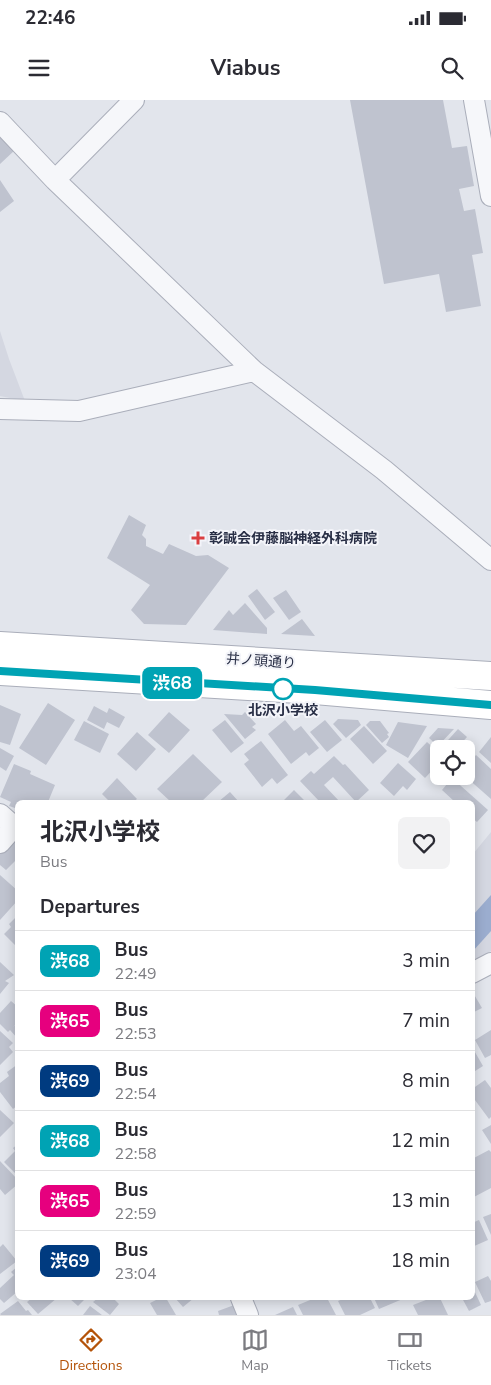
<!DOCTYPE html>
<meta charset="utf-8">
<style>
body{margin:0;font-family:"Nunito Sans","Noto Sans JP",sans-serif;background:#f2f2f3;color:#2b2b33;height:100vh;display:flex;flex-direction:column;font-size:19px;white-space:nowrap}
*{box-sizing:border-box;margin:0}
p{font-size:16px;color:#7c7c81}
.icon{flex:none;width:28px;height:28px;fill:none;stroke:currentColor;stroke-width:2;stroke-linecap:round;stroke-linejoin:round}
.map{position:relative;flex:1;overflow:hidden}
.side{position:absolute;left:15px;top:700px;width:460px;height:500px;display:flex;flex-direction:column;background:#fff;border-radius:8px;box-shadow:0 2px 12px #0003}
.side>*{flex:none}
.badge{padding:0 10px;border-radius:8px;font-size:18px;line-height:32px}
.fabs{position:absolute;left:430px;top:640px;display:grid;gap:10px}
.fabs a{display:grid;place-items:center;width:45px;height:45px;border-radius:8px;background:#fff;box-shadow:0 2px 12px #0003;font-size:25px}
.map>.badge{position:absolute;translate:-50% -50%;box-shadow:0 0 0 2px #fff}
h2{padding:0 25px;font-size:19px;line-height:45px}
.round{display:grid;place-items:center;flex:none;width:52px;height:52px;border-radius:8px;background:#f2f2f3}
.overview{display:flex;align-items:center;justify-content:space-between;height:85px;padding:0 25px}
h1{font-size:24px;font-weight:700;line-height:38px}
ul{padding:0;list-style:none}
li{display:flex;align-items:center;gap:15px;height:60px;padding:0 25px;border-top:1px solid #e1e1e2}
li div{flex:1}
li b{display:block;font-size:19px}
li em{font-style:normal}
li .badge{min-width:55px;font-weight:700;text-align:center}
.status{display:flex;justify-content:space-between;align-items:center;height:35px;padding:0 25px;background:#fff;direction:ltr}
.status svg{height:14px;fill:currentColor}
header{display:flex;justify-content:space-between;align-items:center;height:65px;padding:0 25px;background:#fff;font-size:22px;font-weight:700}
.tab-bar{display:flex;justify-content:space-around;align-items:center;height:70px;border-top:1px solid #e1e1e2;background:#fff;font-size:14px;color:#7c7c81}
.tab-bar a{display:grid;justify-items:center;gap:2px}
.tab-bar .active{color:#b45309}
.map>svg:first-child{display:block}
</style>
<div class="status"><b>22:46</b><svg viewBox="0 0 49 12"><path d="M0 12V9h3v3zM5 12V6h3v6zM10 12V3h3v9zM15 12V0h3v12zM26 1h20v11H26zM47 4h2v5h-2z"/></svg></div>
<header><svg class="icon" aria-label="menu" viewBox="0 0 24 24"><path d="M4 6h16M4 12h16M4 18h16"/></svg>Viabus<svg class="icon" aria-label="search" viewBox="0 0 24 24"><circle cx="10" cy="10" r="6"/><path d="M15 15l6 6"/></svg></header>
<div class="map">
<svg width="491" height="1215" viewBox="0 0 491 1215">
<rect width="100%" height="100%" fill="#e2e5ec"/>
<!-- built -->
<path fill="#d4d7e1" d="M0,231L9,259L25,301L0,296Z
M491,732V851L473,861V754Z"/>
<!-- water -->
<path fill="#9badcf" d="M491,795V831L473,851V815Z"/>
<!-- building -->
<path fill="#bfc3cf" d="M350,0H443L452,48L467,46L474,86L459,89L464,111L475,109L483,153L472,155L481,206L446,212L439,174L384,184Z
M0,34L15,50L0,64Z
M0,80L14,101L0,112Z
M129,415L146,425L142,435L146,439V446L163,454L169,444L196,456L208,455L229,468L186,525L144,524L131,510L150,485L107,458Z
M257,489L275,512L265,520L248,496Z
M286,490L301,512L289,520L273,498Z
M245,503L267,528V534L213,530L229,510L233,515Z
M302,519L315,536L281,534Z
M48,603L75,620L46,665L19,648Z
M0,605L21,614L10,645L0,642Z
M94,606L107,613L109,608L125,617L119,628L107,622L104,629L87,620Z
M169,612L190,630L169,653L148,635Z
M245,612L256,624L252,627L256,630L245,639L224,614L242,615Z
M338,619L358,620L361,625L346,638L333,624Z
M225,620L244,643L231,653L212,630Z
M285,620L294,631L301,626L319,648L309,656L306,652L291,664L268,634Z
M325,620L342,640L327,652L310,632Z
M84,621L109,634L100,653L74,640Z
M370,621H380L389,633L387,634L389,637L382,643L366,625Z
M398,622L427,626L408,658L386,645Z
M364,626L387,651L373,664L350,639Z
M438,628L454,629L438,646L429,638Z
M458,629L467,637L456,649H440Z
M137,632L156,649L136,671L117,654Z
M491,637V663L479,652Z
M261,641L288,675L277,684L272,678L262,687L244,664L249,660L244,654Z
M427,642L439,653V663L425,678L408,662Z
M0,648L14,656L6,671L0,667Z
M193,654L222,682L201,702H171L157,689Z
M476,655L491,669V699L466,677V666Z
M334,656L343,665L345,664L369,690L356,702L333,677L324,685L340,702H320L300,681L311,671L314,674Z
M398,663L416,679L407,690L403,686L394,696L380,683Z
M14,664L31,671L30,674L55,685L48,702H18V709L9,706L11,702L0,697Z
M117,678L137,699L133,702H105L108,700L102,694Z
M452,678L488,710L477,722L472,718V702H455L442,690Z
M294,690L306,702H282Z
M230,692L239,702H218Z
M15,740L18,743V758L6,770L0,765V749Z
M0,775L18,791V800L0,820Z
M18,815V848L4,834L11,827L9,824Z
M0,862L14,875L5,881L9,883L0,894Z
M472,891L482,908L472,913Z
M11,901L18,907V922L13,927L18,923V939L10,930L8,932L0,924V913Z
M491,930V955L485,958L475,940Z
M0,931L13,943L9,947L13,952L0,965Z
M472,947L483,966L472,973Z
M18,964V1005L13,1009L0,992V983L9,976L7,972Z
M485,980L491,988V1017L489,1019L472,996V989Z
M0,1010L14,1023L0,1037Z
M491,1025V1044L482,1030Z
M18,1044V1070L15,1073L4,1062L15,1051L13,1048Z
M489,1050L491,1052V1088L472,1098V1059Z
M0,1061L18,1080V1084L5,1095L0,1089Z
M491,1114V1135L483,1117Z
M479,1120L488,1140L472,1147V1123Z
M3,1144L17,1161L0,1174V1147Z
M18,1166V1191L4,1203L0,1199V1188L14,1175L11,1172Z
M488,1176L491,1181V1201L485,1203L475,1182Z
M472,1186L481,1205L469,1211L462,1198H472Z
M32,1198H57L38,1214L27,1202Z
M69,1198H86L78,1206Z
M98,1198H113L119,1204L110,1215L93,1202Z
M160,1198H166L176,1215H157L150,1203Z
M175,1198H194L183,1207Z
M315,1198H327L336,1215H303L298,1205Z
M345,1198H370L375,1208L360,1215H345L338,1201Z
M374,1198H405L379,1209Z
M431,1198H440L448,1215H418L413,1205Z
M18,1201L26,1211L28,1210L32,1215H1L0,1214Z
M237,1204L244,1215H219L218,1211Z
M90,1206L102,1215H83Z
M293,1207L297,1215H275Z"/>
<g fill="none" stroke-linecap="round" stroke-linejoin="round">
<!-- street casing -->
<g stroke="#aaaeba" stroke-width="22">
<path id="street" d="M474,0L491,96
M0,22L55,80L254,271L384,370L491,460
M55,80L134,0
M0,309L79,311L254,271
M0,714L18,730
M0,743L14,727
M472,873L491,863
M241,1198L248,1215"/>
</g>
<!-- secondary casing -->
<g stroke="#aaaeba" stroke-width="30">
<path id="secondary" d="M0,546L491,576
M0,571L315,590L491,605"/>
</g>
<!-- street -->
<use href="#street" stroke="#f6f7fa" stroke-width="20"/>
<!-- secondary -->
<use href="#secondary" stroke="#fff" stroke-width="28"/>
</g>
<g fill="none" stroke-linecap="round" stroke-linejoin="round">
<!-- line casing -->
<g stroke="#fff" stroke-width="11">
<path id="line" d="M0,571L315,590L491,605"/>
</g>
<!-- line -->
<use href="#line" stroke="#00a3b4" stroke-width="8"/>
</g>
<!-- markers -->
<path fill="#da3e40" stroke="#f3f4f9" stroke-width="2" d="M195.5 430.5h5v5h5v5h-5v5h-5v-5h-5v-5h5z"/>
<circle fill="#fff" stroke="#00a3b4" stroke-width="2.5" cx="283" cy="589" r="10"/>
<g text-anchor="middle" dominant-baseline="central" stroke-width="4" stroke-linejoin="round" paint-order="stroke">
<!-- poi labels -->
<g font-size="14" font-weight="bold" fill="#292f46" stroke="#f3f4f9" text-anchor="start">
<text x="209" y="438">彰誠会伊藤脳神経外科病院</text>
</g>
<!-- street labels -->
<g font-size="14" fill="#292f46" stroke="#f3f4f9">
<text transform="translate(261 561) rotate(4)">井ノ頭通り</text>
</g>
<!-- stop labels -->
<g font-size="14" font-weight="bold" fill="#292f46" stroke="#f3f4f9">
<text x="283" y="610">北沢小学校</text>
</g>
</g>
</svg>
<div class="fabs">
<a><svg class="icon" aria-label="locate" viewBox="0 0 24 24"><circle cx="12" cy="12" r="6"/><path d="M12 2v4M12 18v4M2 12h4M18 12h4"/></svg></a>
</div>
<b class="badge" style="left:172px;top:583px;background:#00a3b4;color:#fff">渋68</b>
<section class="side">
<div class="overview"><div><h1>北沢小学校</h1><p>Bus</p></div><a class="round"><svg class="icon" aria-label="heart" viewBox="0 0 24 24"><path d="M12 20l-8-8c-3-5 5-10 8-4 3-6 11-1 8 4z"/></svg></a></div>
<h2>Departures</h2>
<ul>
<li><span class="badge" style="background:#00a3b4;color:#fff">渋68</span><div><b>Bus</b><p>22:49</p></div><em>3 min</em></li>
<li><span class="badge" style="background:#e6007e;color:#fff">渋65</span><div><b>Bus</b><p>22:53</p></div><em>7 min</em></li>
<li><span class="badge" style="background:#003b80;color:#fff">渋69</span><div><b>Bus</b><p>22:54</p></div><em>8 min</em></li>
<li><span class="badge" style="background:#00a3b4;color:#fff">渋68</span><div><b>Bus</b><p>22:58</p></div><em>12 min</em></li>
<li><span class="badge" style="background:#e6007e;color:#fff">渋65</span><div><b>Bus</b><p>22:59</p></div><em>13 min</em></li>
<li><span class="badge" style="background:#003b80;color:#fff">渋69</span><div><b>Bus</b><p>23:04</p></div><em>18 min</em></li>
</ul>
</section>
</div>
<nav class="tab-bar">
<a class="active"><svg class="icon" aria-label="directions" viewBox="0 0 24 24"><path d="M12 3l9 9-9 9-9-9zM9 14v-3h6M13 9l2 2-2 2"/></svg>Directions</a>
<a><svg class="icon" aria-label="map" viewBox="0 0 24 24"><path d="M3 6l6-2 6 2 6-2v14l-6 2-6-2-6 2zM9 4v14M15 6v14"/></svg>Map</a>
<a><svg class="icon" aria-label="tickets" viewBox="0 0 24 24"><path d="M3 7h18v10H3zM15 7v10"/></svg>Tickets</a>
</nav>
